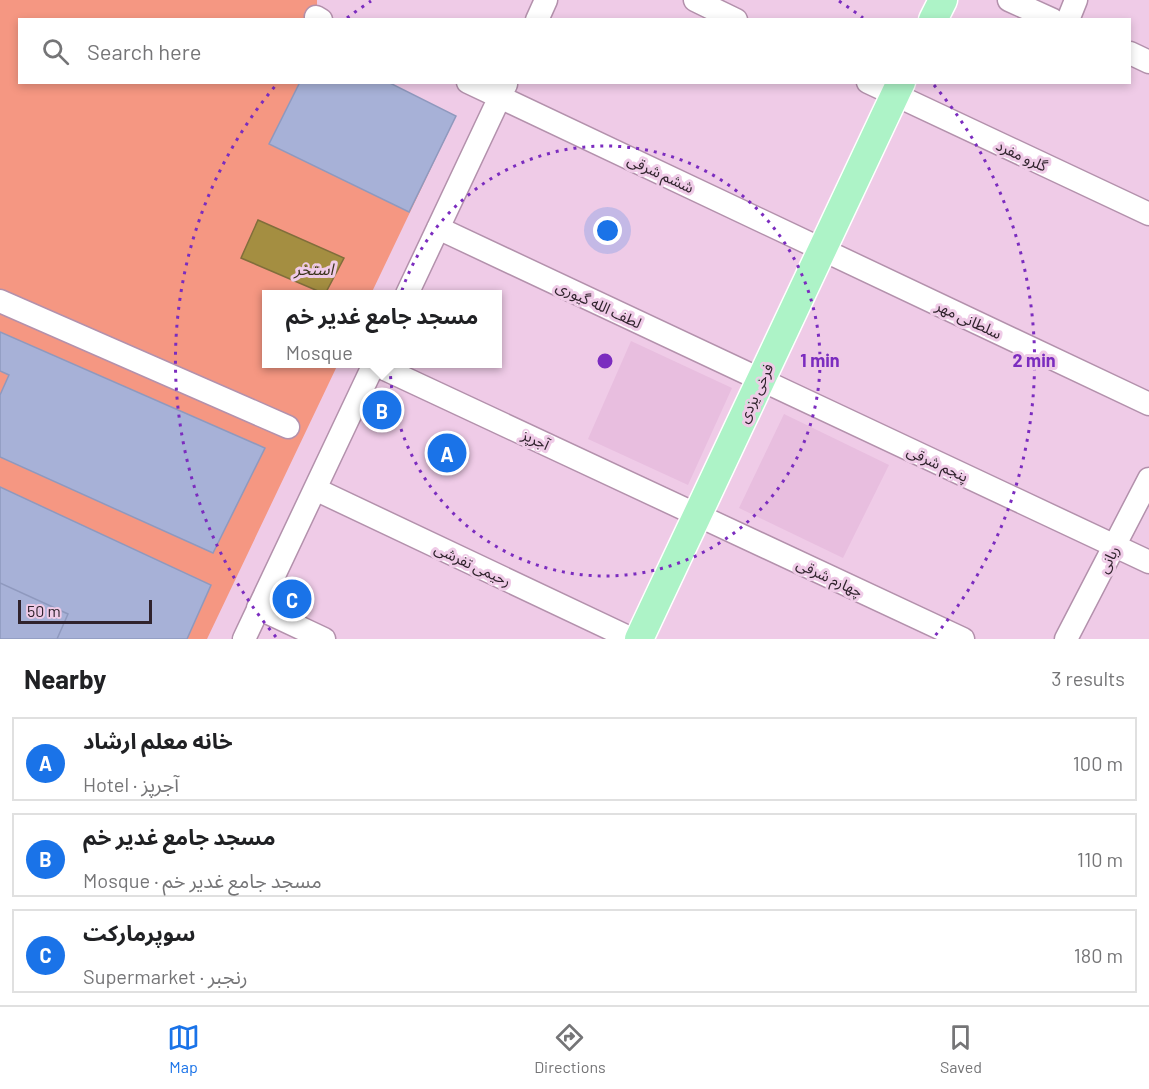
<!DOCTYPE html>
<html lang="en">
<head>
<meta charset="utf-8">
<style>
	body { margin:0; font-family:Barlow,"Noto Sans Arabic",sans-serif; background:#f2f2f2; color:#202124 }
	.scale { position:absolute; left:18px; bottom:15px; width:134px; box-sizing:border-box; padding-left:6px; border:3px solid #30232d; border-top:0; font-size:16px; line-height:21px; white-space:nowrap; color:#30232d; -webkit-text-stroke:4px #efcbe7; paint-order:stroke }
	.you { position:absolute; left:608px; top:231px; width:21px; height:21px; margin:-15px; border:4px solid #fff; border-radius:50%; background:#1a73e8; box-shadow:0 0 0 9px #1a73e833 }
	.badge { display:grid; place-items:center; width:39px; height:39px; border-radius:50%; background:#1a73e8; color:#fff; font-size:20px; font-weight:700 }
	.pin { position:absolute; translate:-50% -50%; border:3px solid #fff; box-shadow:0 2px 6px #0006 }
	.popup { position:absolute; left:262px; top:290px; width:240px; height:78px; box-sizing:border-box; display:grid; place-content:center; border-radius:0px; background:#fff; filter:drop-shadow(0 2px 4px #0005); font-size:20px; white-space:nowrap; color:#757577 }
	.popup b { font-size:22px; color:#202124 }
	.popup::after { content:''; position:absolute; left:50%; top:100%; margin-left:-12px; border:12px solid transparent; border-top-color:#fff }
	.list { margin:0; padding:0; list-style:none }
	h2 { display:flex; justify-content:space-between; align-items:center; height:78px; margin:0; padding:0 24px; font-size:26px }
	h2 small { font-size:20px; font-weight:400; color:#757577 }
	.list li { display:grid; grid-template-columns:39px 1fr auto; gap:18px; align-items:center; box-sizing:border-box; height:84px; margin:0 12px 12px; padding:0 12px; border:2px solid #e0e0e0; border-radius:0px }
	.list b { display:block; font-size:22px; white-space:nowrap }
	.list p { margin:0; font-size:20px; white-space:nowrap; color:#757577 }
	.list em { font-size:20px; font-style:normal; color:#757577 }
	.icon { flex:none; width:33px; height:33px; fill:none; stroke:currentColor; stroke-width:2; stroke-linecap:round; stroke-linejoin:round }
	.map { position:relative; flex:none; width:1149px; height:639px; overflow:hidden }
	.search { position:absolute; background:#fff; box-shadow:0 3px 9px #0003; left:18px; right:18px; top:18px; height:66px; display:flex; align-items:center; gap:15px; box-sizing:border-box; padding:0 21px; border-radius:0px; color:#757577; font-size:22px }
	.sheet { height:366px; background:#fff }
	nav { display:flex; justify-content:space-around; align-items:center; box-sizing:border-box; height:84px; border-top:2px solid #e0e0e0; background:#fff; font-size:16px; color:#757577 }
	nav a { display:grid; justify-items:center; gap:3px }
	nav .on { color:#1a73e8 }
	.map>svg:first-child { display:block }
	.built { fill:#e8bedf }
	.green { fill:#f59782 }
	.water { fill:#a48e41; stroke:#816e3b; stroke-width:1.5 }
	.building { fill:#a7b1d7; stroke:#8f99be; stroke-width:1.5 }
	.lines { fill:none; stroke-linecap:round; stroke-linejoin:round }
	.minor-casing { stroke:#b391ac; stroke-width:25 }
	.major-casing { stroke:#fff; stroke-width:31 }
	.minor { stroke:#fff; stroke-width:22 }
	.major { stroke:#adf3c7; stroke-width:28 }
	.ring { fill:none; stroke:#7b2cbf; stroke-width:3; stroke-dasharray:3 6 }
	.labels { text-anchor:middle; dominant-baseline:central; stroke-width:6; stroke-linejoin:round; paint-order:stroke }
	.street-label { font-size:15px; fill:#30232d; stroke:#efcbe7 }
	.water-label { font-size:16px; font-style:italic; fill:#39321a; stroke:#efcbe7 }
	.centre { fill:#7b2cbf; stroke:#efcbe7; stroke-width:3 }
	.ring-label { font-size:18px; text-anchor:middle; font-weight:bold; fill:#7b2cbf; stroke:#efcbe7; stroke-width:6; stroke-linejoin:round; paint-order:stroke }
</style>
</head>
<body>
<div class="map">
<svg width="1149" height="639" viewBox="0 0 1149 639">
	<rect width="100%" height="100%" fill="#efcbe7"/>
	<path class="built" d="M631,341l101,47 -44,97 -100,-46z
		M784,414l105,51 -46,93 -104,-50z"/>
	<path class="green" d="M0,0h317v19l-297,1v62l368,1 68,33 -85,178h-105v70h72l-131,275h-207z"/>
	<path class="water" d="M258,220l86,38 -19,36 -84,-36z"/>
	<path class="building" d="M300,82h88l68,34 -47,96 -140,-68z
		M0,332l265,116 -52,105 -213,-96v-62l9,-20 -9,-4z
		M0,487l211,98 -24,54h-187z
		M0,583l68,31 -11,25h-57z"/>
	<g class="lines">
		<defs>
			<path id="minor" d="M695,0l41,20
				M1009,0l44,20
				M316,17l5,3
				M537,20l9,-20
				M1068,20l8,-20
				M1130,53l19,9
				M468,82l681,322
				M868,82l281,132
				M438,228l711,334
				M407,294l99,-210
				M0,301l288,126
				M374,364l589,275
				M315,489l317,150
				M258,608l66,31
				M244,639l130,-275
				M1066,639l83,-160"/>
			<path id="major" d="M933,20l10,-20
				M639,639l262,-557"/>
		</defs>
		<use href="#minor" class="minor-casing"/>
		<use href="#major" class="major-casing"/>
		<use href="#minor" class="minor"/>
		<use href="#major" class="major"/>
	</g>
	<g class="ring">
		<circle cx="605" cy="361" r="215"/>
		<path d="M276 637A429 429 0 0 1 276 85M347 18A429 429 0 0 1 371 1M839 1A429 429 0 0 1 863 18M934 85A429 429 0 0 1 934 637"/>
	</g>
	<g class="labels">
		<g class="street-label">
			<text transform="translate(1022 155) rotate(25)">گلرو مفرد</text>
			<text transform="translate(661 173) rotate(25)">ششم شرقی</text>
			<text transform="translate(599 304) rotate(25)">لطف الله گیوری</text>
			<text transform="translate(969 319) rotate(25)">سلطانی مهر</text>
			<text transform="translate(755 393) rotate(-65)">فرخی یزدی</text>
			<text transform="translate(536 439) rotate(25)">آجرپز</text>
			<text transform="translate(938 463) rotate(25)">پنجم شرقی</text>
			<text transform="translate(1108 559) rotate(-63)">ربانی</text>
			<text transform="translate(473 564) rotate(25)">رحیمی تفرشی</text>
			<text transform="translate(830 577) rotate(25)">چهارم شرقی</text>
		</g>
		<g class="water-label">
			<text x="314" y="268">استخر</text>
		</g>
	</g>
	<circle cx="605" cy="361" r="9" class="centre"/>
	<g class="ring-label">
		<text x="820" y="367">1 min</text>
		<text x="1034" y="367">2 min</text>
	</g>
</svg>
<div class="scale">50 m</div>
<div class="you"></div>
<div class="pin badge" style="left:447px;top:453px">A</div>
<div class="pin badge" style="left:382px;top:410px">B</div>
<div class="popup"><b>مسجد جامع غدیر خم</b>Mosque</div>
<div class="pin badge" style="left:292px;top:599px">C</div>
<div class="search"><svg class="icon" aria-label="search" viewBox="0 0 24 24"><circle cx="10" cy="10" r="6"/><path d="M15 15l6 6"/></svg>Search here</div>
</div>
<section class="sheet">
<h2>Nearby<small>3 results</small></h2>
<ul class="list">
<li><span class="badge">A</span><div><b>خانه معلم ارشاد</b><p>Hotel · آجرپز</p></div><em>100 m</em></li>
<li><span class="badge">B</span><div><b>مسجد جامع غدیر خم</b><p>Mosque · مسجد جامع غدیر خم</p></div><em>110 m</em></li>
<li><span class="badge">C</span><div><b>سوپرمارکت</b><p>Supermarket · رنجبر</p></div><em>180 m</em></li>
</ul>
</section>
<nav>
<a class="on"><svg class="icon" aria-label="map" viewBox="0 0 24 24"><path d="M3 6l6-2 6 2 6-2v14l-6 2-6-2-6 2zM9 4v14M15 6v14"/></svg>Map</a>
<a><svg class="icon" aria-label="directions" viewBox="0 0 24 24"><path d="M12 3l9 9-9 9-9-9zM9 14v-3h6M13 9l2 2-2 2"/></svg>Directions</a>
<a><svg class="icon" aria-label="saved" viewBox="0 0 24 24"><path d="M7 4h10v16l-5-4-5 4z"/></svg>Saved</a>
</nav>
</body>
</html>
